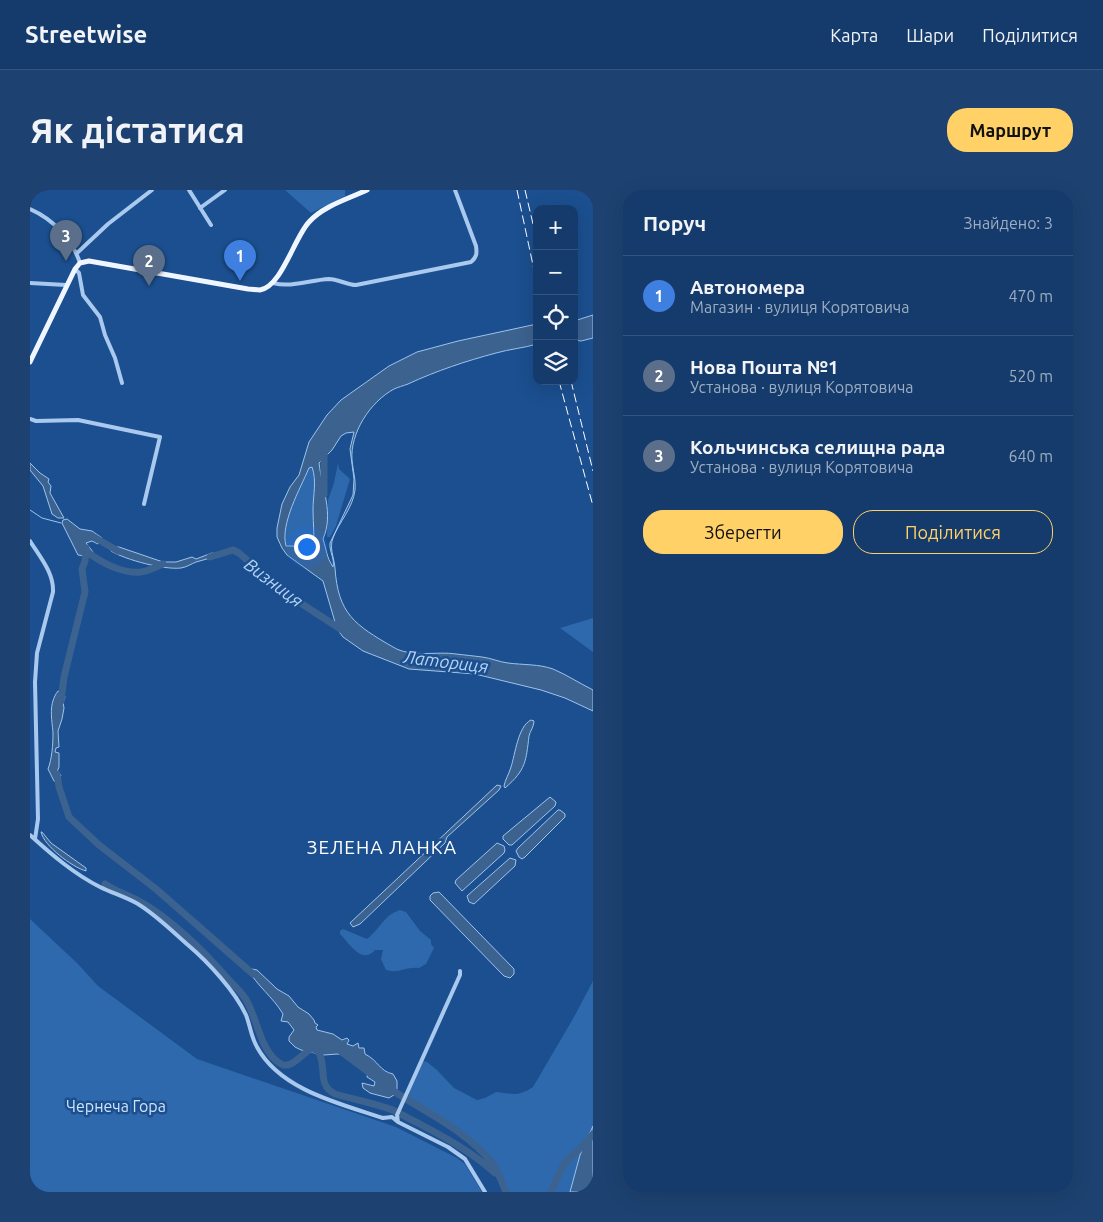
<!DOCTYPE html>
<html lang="uk">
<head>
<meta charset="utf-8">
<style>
	body { margin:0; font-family:Ubuntu,sans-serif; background:#1d4271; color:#f1f3f6 }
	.controls { position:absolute; right:15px; top:15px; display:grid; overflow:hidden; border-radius:10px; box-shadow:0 5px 20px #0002 }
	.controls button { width:45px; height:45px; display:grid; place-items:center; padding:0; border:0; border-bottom:1px solid #33557e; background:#143b6b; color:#f1f3f6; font:25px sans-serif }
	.you { position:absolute; left:276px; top:356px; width:18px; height:18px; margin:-12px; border:4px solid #fff; border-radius:50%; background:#1a73e8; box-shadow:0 0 0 8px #1a73e833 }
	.badge { display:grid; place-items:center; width:32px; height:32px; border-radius:50%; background:#ffd166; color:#fff; font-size:16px; font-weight:700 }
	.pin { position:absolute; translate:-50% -41px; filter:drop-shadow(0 1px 2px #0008) }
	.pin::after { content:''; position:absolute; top:26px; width:18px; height:15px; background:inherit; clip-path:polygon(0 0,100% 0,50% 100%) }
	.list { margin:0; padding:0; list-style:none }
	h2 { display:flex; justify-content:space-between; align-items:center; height:65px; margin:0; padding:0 20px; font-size:21px }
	h2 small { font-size:16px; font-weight:400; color:#9dadc1 }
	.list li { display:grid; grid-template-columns:32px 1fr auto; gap:15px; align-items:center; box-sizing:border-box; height:80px; padding:0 20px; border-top:1px solid #33557e }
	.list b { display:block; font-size:19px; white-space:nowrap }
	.list p { margin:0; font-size:16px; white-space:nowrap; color:#9dadc1 }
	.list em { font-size:16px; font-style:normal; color:#9dadc1 }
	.actions { display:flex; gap:10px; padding:15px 20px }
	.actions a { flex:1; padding:11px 0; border:1px solid #ffd166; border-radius:20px; text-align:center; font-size:18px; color:#ffd166 }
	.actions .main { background:#ffd166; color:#111 }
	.icon { flex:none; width:28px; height:28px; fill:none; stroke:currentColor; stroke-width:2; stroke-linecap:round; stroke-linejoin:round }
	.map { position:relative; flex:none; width:563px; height:1002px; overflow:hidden; border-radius:20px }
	header { display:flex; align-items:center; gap:30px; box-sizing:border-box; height:70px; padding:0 25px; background:#143b6b; border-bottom:1px solid #33557e }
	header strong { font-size:24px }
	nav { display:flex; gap:28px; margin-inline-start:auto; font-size:18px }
	.intro { display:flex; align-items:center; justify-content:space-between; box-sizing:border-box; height:120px; padding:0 30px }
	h1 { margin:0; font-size:35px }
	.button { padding:12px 22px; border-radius:20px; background:#ffd166; color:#111; font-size:18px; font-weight:700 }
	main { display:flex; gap:30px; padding:0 30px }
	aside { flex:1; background:#143b6b; border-radius:20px; box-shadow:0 5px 20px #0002 }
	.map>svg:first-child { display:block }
	.green { fill:#2e69ad }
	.water { fill:#3c6290; stroke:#9cc4f0; fill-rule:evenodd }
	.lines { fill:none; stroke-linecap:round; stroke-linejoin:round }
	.stream { stroke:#9cc4f0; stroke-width:1 }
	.river { stroke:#3c6290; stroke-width:7 }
	.minor { stroke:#a9c9ee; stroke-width:4 }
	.major { stroke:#f0f6ff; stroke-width:5 }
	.rail { stroke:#fff; stroke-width:1; stroke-dasharray:9 4; stroke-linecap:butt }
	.labels { text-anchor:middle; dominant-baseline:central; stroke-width:5; stroke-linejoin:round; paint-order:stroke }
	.park-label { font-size:16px; fill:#cfe3fa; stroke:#1b4f8f }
	.water-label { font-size:18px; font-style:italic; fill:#b5d3f5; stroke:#1b4f8f }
	.quarter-label { font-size:19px; letter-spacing:1px; fill:#fff; stroke:#1b4f8f }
</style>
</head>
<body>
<header>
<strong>Streetwise</strong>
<nav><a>Карта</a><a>Шари</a><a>Поділитися</a></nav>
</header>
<div class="intro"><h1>Як дістатися</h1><a class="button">Маршрут</a></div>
<main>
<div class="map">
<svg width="563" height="1002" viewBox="0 0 563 1002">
	<rect width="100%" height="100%" fill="#1b4f8f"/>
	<path class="green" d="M255,0h60v6l-34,17z
		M308,273l1,6 11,10 -14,47 -6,11h-3l1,-37 6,-17z
		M282,277c5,14 1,28 1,43 0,14 2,28 0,43l-5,1 -15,-8h-7c-6,-23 14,-56 23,-78z
		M563,428v34l-33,-24z
		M370,720l6,2 14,19 11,9v4l3,4 -8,16 -7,4c-12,-2 -21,6 -33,2l-5,-11 2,-9h-8c-13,15 -25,-6 -35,-16v-3l3,-2 24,10c14,-11 17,-24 33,-29z
		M0,729l48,45 20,22 99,73 199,68 61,31 8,6 17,28h-452z
		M563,791v145l-13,29 -10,37h-64l-13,-27 -28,-29 -58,-37 5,-14 11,-24 4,1 10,8 17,18 23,12 8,-2 11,-6c17,2 22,5 37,-5l41,-70z"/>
	<path class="water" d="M563,125v23l-12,3 -7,-1v-19z
		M507,134v20c-13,4 -27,5 -41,9 -30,8 -60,18 -88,31 -5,2 -10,3 -14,5 -24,13 -44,44 -42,71 1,11 4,20 3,30 -2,18 -16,32 -22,48 -4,10 1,19 2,30 3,46 20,57 58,79 18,11 43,4 63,7 9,1 18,2 26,3 9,1 17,5 26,6 15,2 31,1 45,6 14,6 26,14 40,21v21l-28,-13 -24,-8 -66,-16 -66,-5 -46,-18 -20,-14 -6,-8 -14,-48 -36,-26 -5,-7 -5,-11v-9l5,-24 8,-17 9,-12 10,-33 18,-27 14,-15 48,-34 28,-14 41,-11zM324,242l-4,17 4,30 -1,16 -23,48c-1,8 5,16 3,24 -7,-11 -6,-16 -10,-28 11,-25 -1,-51 -4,-76l13,-13 9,-14 5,-3zM282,277c5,14 1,28 1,43 0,14 2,28 0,43l-5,1 -15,-8h-7c-6,-22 14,-57 23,-78z
		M0,273l10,10 9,6 -1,3 3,4 -1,7 14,25h-6l-6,-4 -9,-28 -13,-16z
		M37,329l13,10 12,2 10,7 -4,6 -6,-3 -6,2 7,9 -2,5 -13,-2 -16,-32 1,-3z
		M80,357h9l44,15h13l16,-5 4,2 16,-6 9,2c-8,2 -17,5 -25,7 -5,2 -9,5 -15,6 -17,2 -55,-8 -70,-17z
		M28,501l4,1 3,5 -2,5 1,6 -2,11 -4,12 1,16 -3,1 -1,4 4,1v14l-2,5 4,3 -3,8 -4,-2 -6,-12c4,-10 5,-25 5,-36 -1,-14 -5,-29 5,-42z
		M501,530l3,1c0,6 -4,10 -5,15 -3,25 -3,34 -24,52l-1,-2c1,-6 5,-12 7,-19 4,-12 7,-41 20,-47z
		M467,595l4,1 -2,4 -52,47 -2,6 -85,81 -7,3 -3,-4z
		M520,607l6,5 -1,4 -43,39h-3l-6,-6v-3z
		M528,620h2l5,4v3l-40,40 -3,2 -3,-2 -3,-6 2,-3z
		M11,642h1l9,11 35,25v3c-14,-4 -42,-25 -45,-39z
		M467,653l7,3 1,4 -1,3 -42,38 -7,-8 1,-3z
		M480,668l6,2 -1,6 -41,38 -5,-2 -2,-6z
		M409,702l75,77v5l-4,4 -6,-2 -74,-76v-4l3,-3z
		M217,778l10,2 20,19 12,7 9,11 11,7 5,6 1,3 3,2 -2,2 1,3 16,4 9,6 5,-2 2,2 -2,4 6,2 5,-3 1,5h5l1,6c14,7 14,17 28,20l4,7v12l-8,5 -19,-5 -7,-5 -1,-5 12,3 1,-4 -8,-5 1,-6 -22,-16 -9,-1 -13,1 -23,-5 -6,-3 -6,-6v-4l5,-7 -6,-8 -7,-1 2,-7c-10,-17 -26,-28 -36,-46z
		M563,936v66h-23l10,-37z"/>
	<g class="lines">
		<path class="stream" d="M0,320l12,8 19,5"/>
		<path class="river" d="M294,304v-39l2,-7
			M62,346l26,15
			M56,361c14,11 36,23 55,21 8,-1 15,-5 22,-8
			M180,367l23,-7 6,3 43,38 60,39
			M31,511l3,-24 21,-85 -3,-23 3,-8 1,-13
			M27,584l2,13 10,30 30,28 57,44 97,85
			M75,694c10,7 23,11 34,17 30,16 66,51 88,77 6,6 13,13 18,20 13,20 14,53 36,66 11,6 23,-13 32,-16
			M283,859l5,2c10,17 -2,33 17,43 18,5 38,9 55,15 10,4 19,10 28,14 28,15 54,29 77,50
			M309,860l36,27
			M359,898c35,24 76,41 104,76 5,7 9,19 13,28
			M521,1002c4,-8 7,-18 12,-26 9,-12 22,-20 30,-32"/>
		<path class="minor" d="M159,0l22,35
			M170,18l25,-18
			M0,19c23,10 42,30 50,54
			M47,63l31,-29 44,-34
			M45,79l4,4 4,22 17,22 5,18 10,23 7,25
			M0,93l36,2
			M243,93c18,5 37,-3 56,-4 9,0 18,6 27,6l115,-23c6,-5 6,-9 5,-16l-21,-56
			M0,229l6,2 42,-1 82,17 -16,67
			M0,351c10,16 24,32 23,51l-16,61 -2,29 3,137 -3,20
			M0,645c21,19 44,39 70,52 12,6 26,10 38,17 18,11 34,27 50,41 20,17 47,46 58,70 4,10 5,22 11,32 23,43 84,57 126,71l9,-1 6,5
			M430,781v4l-63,140 1,7 50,25 17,12 20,33"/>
		<path class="major" d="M0,172l45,-93 5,-6 9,-2 159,28c4,0 8,1 12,1 22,-4 34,-52 49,-68 14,-16 39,-23 58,-32"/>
		<path class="rail" d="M487,0l20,94
			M495,0l12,51
			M529,191l34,125
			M541,191l22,90"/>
	</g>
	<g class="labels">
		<g class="park-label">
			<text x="86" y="916">Чернеча Гора</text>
		</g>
		<g class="water-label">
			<text transform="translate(244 392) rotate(37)">Визниця</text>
			<text transform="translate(416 471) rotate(7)">Латориця</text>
		</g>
		<g class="quarter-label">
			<text x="352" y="657">ЗЕЛЕНА ЛАНКА</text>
		</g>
	</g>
</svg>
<div class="controls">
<button>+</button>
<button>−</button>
<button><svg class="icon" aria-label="locate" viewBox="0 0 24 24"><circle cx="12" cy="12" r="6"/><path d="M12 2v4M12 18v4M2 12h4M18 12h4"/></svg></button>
<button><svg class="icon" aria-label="layers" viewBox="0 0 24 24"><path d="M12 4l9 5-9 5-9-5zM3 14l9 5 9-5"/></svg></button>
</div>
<div class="you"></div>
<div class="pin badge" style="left:210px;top:91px;background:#3f7fe0">1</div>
<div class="pin badge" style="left:119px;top:96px;background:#5c6f8a">2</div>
<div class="pin badge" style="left:36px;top:71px;background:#5c6f8a">3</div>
</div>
<aside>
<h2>Поруч<small>Знайдено: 3</small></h2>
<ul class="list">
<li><span class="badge" style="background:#3f7fe0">1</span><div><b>Автономера</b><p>Магазин · вулиця Корятовича</p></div><em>470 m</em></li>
<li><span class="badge" style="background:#5c6f8a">2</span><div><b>Нова Пошта №1</b><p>Установа · вулиця Корятовича</p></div><em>520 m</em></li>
<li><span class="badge" style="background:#5c6f8a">3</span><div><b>Кольчинська селищна рада</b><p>Установа · вулиця Корятовича</p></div><em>640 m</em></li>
</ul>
<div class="actions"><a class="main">Зберегти</a><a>Поділитися</a></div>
</aside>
</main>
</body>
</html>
